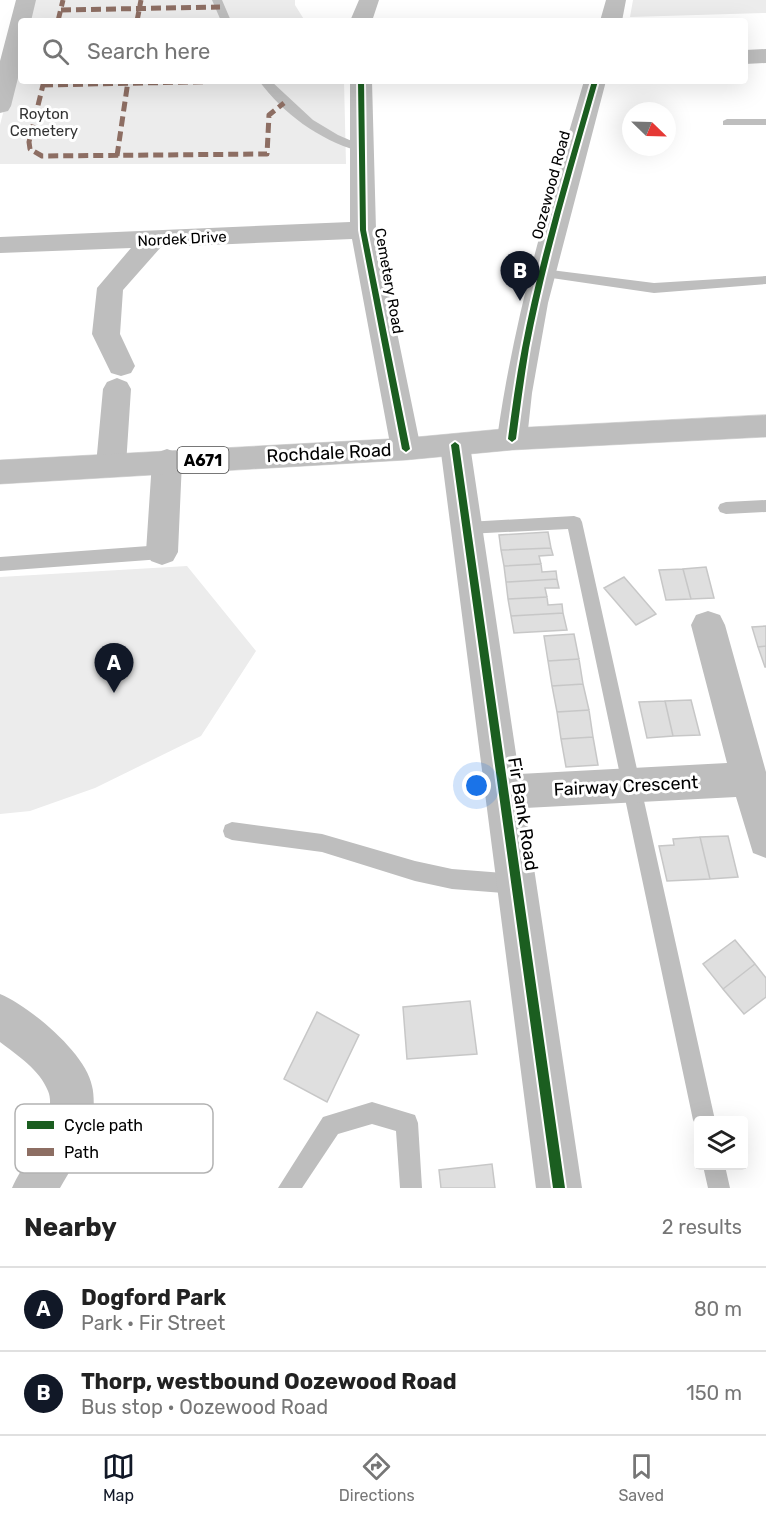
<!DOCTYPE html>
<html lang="en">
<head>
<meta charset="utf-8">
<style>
	body { margin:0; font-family:Rubik,sans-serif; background:#f6f6f6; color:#222 }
	.controls { position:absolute; right:18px; bottom:18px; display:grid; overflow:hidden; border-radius:6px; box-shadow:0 6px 24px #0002 }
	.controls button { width:54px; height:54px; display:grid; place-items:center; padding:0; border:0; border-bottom:2px solid #e0e0e0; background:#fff; color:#222; font:30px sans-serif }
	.compass { position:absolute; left:622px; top:102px; width:54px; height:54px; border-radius:50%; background:#fff; box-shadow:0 6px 24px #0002; rotate:113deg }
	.you { position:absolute; left:477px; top:786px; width:21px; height:21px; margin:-15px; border:4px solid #fff; border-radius:50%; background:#1a73e8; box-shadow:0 0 0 9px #1a73e833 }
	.badge { display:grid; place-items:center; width:39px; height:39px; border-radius:50%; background:#111827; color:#fff; font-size:20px; font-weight:700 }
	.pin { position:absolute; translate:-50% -50px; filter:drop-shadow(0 2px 3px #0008) }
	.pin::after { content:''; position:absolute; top:32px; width:21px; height:18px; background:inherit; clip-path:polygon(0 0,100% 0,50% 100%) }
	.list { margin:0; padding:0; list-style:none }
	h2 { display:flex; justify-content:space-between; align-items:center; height:78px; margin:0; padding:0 24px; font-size:26px }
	h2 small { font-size:20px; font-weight:400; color:#767676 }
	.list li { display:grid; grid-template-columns:39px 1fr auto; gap:18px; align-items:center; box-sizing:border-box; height:84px; padding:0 24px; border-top:2px solid #e0e0e0 }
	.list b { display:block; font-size:22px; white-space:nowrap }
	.list p { margin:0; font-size:20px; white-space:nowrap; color:#767676 }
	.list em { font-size:20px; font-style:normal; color:#767676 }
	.icon { flex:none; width:33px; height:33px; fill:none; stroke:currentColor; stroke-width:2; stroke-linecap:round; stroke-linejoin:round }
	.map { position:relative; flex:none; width:766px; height:1188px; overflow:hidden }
	.search { position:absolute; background:#fff; box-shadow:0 6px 24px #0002; left:18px; right:18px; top:18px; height:66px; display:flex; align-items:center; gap:15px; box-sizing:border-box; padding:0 21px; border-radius:6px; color:#767676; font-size:22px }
	.sheet { height:246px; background:#fff }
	nav { display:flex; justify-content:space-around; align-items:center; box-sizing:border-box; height:84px; border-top:2px solid #e0e0e0; background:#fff; font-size:16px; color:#767676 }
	nav a { display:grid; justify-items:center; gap:3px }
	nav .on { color:#111827 }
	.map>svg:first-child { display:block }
	.green { fill:#ececec }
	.building { fill:#dfdfdf; stroke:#c7c7c7; stroke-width:1.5 }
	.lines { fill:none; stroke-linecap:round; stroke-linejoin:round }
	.primary-casing { stroke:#dbdbdb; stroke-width:1 }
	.service { fill:#bebebe; fill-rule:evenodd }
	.minor { fill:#bebebe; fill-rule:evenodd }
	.primary { fill:#bebebe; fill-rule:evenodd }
	.quiet { stroke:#8d6e63; stroke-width:5; stroke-dasharray:10 5; stroke-linecap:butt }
	.cycleway-casing { stroke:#fff; stroke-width:4 }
	.cycleway { fill:#1b5e20; fill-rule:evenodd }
	.labels { text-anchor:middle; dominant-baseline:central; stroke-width:6; stroke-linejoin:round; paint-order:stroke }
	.far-park-label { font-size:15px; fill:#333; stroke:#fff }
	.far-street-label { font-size:15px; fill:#000; stroke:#fff }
	.shield { fill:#fff; stroke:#4c4c4c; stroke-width:1.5 }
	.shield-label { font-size:16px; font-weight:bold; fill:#000 }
	.street-label { font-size:18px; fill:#000; stroke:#fff }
	.key { fill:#fff; stroke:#b2b2b2; stroke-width:1.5 }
	.key-label { font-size:16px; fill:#000 }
</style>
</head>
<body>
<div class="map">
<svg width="766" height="1188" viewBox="0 0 766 1188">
	<rect width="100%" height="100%" fill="#fff"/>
	<path class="green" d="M31,0h264v5l10,16h-279z
		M633,0h133v13l-136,4z
		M21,42v39h323l2,83h-346v-39z
		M187,566l69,85 -55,85 -106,52 -65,23 -30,3v-237z"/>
	<path class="building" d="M548,532l3,16 -50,2 -2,-15z
		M551,548l2,7 -14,1 2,8 -37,2 -3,-16z
		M541,564l1,8 14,-1 1,8 -51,3 -2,-16z
		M706,567l8,31 -23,1 -8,-30z
		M683,569l8,30 -25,1 -7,-30z
		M624,577l32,37 -20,11 -32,-37z
		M557,579l2,9h-14l2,9 -39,2 -2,-17z
		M547,597l1,8 14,-1 1,9 -52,3 -3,-17z
		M563,613l4,17 -53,3 -3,-17z
		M766,626v20l-8,1 -6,-20z
		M574,634l5,25 -31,2 -4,-25z
		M766,646v21h-1l-7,-20z
		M579,659l4,25 -31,2 -4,-25z
		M583,684l6,26 -32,2 -5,-26z
		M691,700l9,35 -27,1 -8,-35z
		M665,701l8,35 -26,2 -8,-36z
		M589,710l4,27 -32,2 -4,-27z
		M593,737l5,28 -32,2 -5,-28z
		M728,836l10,41 -28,2 -10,-42z
		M700,837l10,42 -43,2 -8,-35 15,-1 -1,-6z
		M735,940l20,24 -32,25 -20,-25z
		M755,964l11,14v19l-22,17 -21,-25z
		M470,1001l7,53 -70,5 -4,-52z
		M317,1012l42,23 -32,67 -43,-23z
		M492,1164l3,24h-54l-2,-18z"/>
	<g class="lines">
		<defs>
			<path id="primary" d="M766,415v22l-254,13 -106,10 -406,24v-24l406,-22 106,-10z"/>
		</defs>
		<use href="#primary" class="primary-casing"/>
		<path class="service" d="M212,0h10l9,21h-10z
			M259,81h12l42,39 25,15 30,13 -6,4 -4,-1c-40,-12 -74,-37 -99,-70z
			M727,119h39v6h-43v-4z
			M543,269l111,14 112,-7v8l-112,9 -116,-17 -2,-3z
			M766,500v12l-40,2 -6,-2 -2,-4 2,-4 6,-2z
			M574,516l6,2 2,4 133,598h-17v9l-5,-9 -125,-591 -101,5 -6,-2 -2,-4 2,-4 6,-2z
			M162,545l6,2 2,5 -2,5 -6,2 -162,12v-14z
			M232,822l90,12 93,27 37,8 65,5 7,3 3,7 -3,7 -7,3 -65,-5 -37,-8 -93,-29 -90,-12 -7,-3 -2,-6 2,-6z
			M372,1102l43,13 3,8 4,65h-22l-4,-57 -24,-7 -34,10 -36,54h-24l45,-71z
			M703,1166h22l5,22h-22z"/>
		<path class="minor" d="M16,0h20l-5,21h-10v45l-10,40 -3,5 -8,2v-52z
			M359,0h20l-7,21h-22z
			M606,0h20l-4,21h-22z
			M766,49v14l-21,1v-14z
			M350,81h22l4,149 45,219 -4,8 -11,3 -11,-3 -4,-8 -39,-210 -191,8 -38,43 -3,44 15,32 -4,7 -10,3 -10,-3 -19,-39 5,-46 34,-40 -131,5v-16l350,-15z
			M584,81h22l-58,222 -16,90 -5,46 -4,8 -11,3 -11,-3 -4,-8c17,-123 52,-240 87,-358z
			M117,378l10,4 4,7 -5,76 -4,8 -11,4 -11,-4 -4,-8 7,-76 4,-7z
			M455,434l11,3 4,8 49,329 208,-11 -36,-138 5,-10 12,-4 12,4 5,10 41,147v86l-13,-5 -17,-56 -211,11 57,380h-46l-96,-743 4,-8z
			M167,449l11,4 4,8 -4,91 -5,9 -11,4 -11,-4 -5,-9 6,-91 4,-8z
			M0,994c29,12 86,59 92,92 3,11 2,34 -2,45 -6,20 -20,39 -30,57h-48c11,-25 47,-71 36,-97 -8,-21 -31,-36 -48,-49z"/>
		<use href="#primary" class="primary"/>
		<path class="quiet" d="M61,10l159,-3
			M58,21l5,-21
			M137,21l4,-21
			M44,81l-15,61 1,7 12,7 225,-2 2,-39 15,-12
			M43,85l195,-4
			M117,156l11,-75"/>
		<defs>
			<path id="cycleway" d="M358,81h6l2,149 44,219 -4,3 -4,-3 -42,-219z
				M592,81h6c-25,88 -52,177 -69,267 -5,30 -9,61 -13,91l-4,3 -4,-3c4,-30 8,-61 14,-91 17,-90 45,-179 70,-267z
				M455,442l4,3 106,743h-12l-102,-743z"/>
		</defs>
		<use href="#cycleway" class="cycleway-casing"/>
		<use href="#cycleway" class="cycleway"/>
	</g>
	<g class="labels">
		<g class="far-park-label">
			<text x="44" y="114">Royton<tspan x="44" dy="17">Cemetery</tspan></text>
		</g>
		<g class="far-street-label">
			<text transform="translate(551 185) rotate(-75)">Oozewood Road</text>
			<text transform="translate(182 239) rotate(-3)">Nordek Drive</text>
			<text transform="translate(389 281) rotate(80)">Cemetery Road</text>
		</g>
		<rect class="shield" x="177.5" y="447" width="51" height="26" rx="4.5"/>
		<g class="shield-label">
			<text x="203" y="460">A671</text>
		</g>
		<g class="street-label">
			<text transform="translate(329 453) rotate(-3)">Rochdale Road</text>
			<text transform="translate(626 786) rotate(-3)">Fairway Crescent</text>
			<text transform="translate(523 814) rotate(81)">Fir Bank Road</text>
		</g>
	</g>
	<rect x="15" y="1104" width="198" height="69" rx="9" class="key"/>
	<rect x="27" y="1121" width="27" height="8" fill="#1b5e20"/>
	<rect x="27" y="1148" width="27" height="8" fill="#8d6e63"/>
	<g class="key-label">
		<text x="64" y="1131">Cycle path</text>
		<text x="64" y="1158">Path</text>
	</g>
</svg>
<div class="controls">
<button><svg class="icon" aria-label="layers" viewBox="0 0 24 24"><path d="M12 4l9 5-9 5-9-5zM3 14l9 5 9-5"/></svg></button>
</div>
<svg class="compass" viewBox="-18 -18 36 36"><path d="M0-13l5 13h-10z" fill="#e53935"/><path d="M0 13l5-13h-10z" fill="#767676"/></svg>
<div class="you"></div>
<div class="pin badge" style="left:114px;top:693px">A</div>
<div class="pin badge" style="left:520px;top:301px">B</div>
<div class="search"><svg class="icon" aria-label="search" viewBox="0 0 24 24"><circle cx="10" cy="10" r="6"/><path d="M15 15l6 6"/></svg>Search here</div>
</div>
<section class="sheet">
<h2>Nearby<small>2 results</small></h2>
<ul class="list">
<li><span class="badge">A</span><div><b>Dogford Park</b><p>Park · Fir Street</p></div><em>80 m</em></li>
<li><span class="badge">B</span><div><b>Thorp, westbound Oozewood Road</b><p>Bus stop · Oozewood Road</p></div><em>150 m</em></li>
</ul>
</section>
<nav>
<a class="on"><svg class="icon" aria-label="map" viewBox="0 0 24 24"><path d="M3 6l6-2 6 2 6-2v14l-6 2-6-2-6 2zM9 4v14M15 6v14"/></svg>Map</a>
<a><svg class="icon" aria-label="directions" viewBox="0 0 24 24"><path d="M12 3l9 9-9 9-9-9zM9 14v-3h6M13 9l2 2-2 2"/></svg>Directions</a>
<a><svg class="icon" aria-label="saved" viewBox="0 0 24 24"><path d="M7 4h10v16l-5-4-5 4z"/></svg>Saved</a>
</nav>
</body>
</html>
